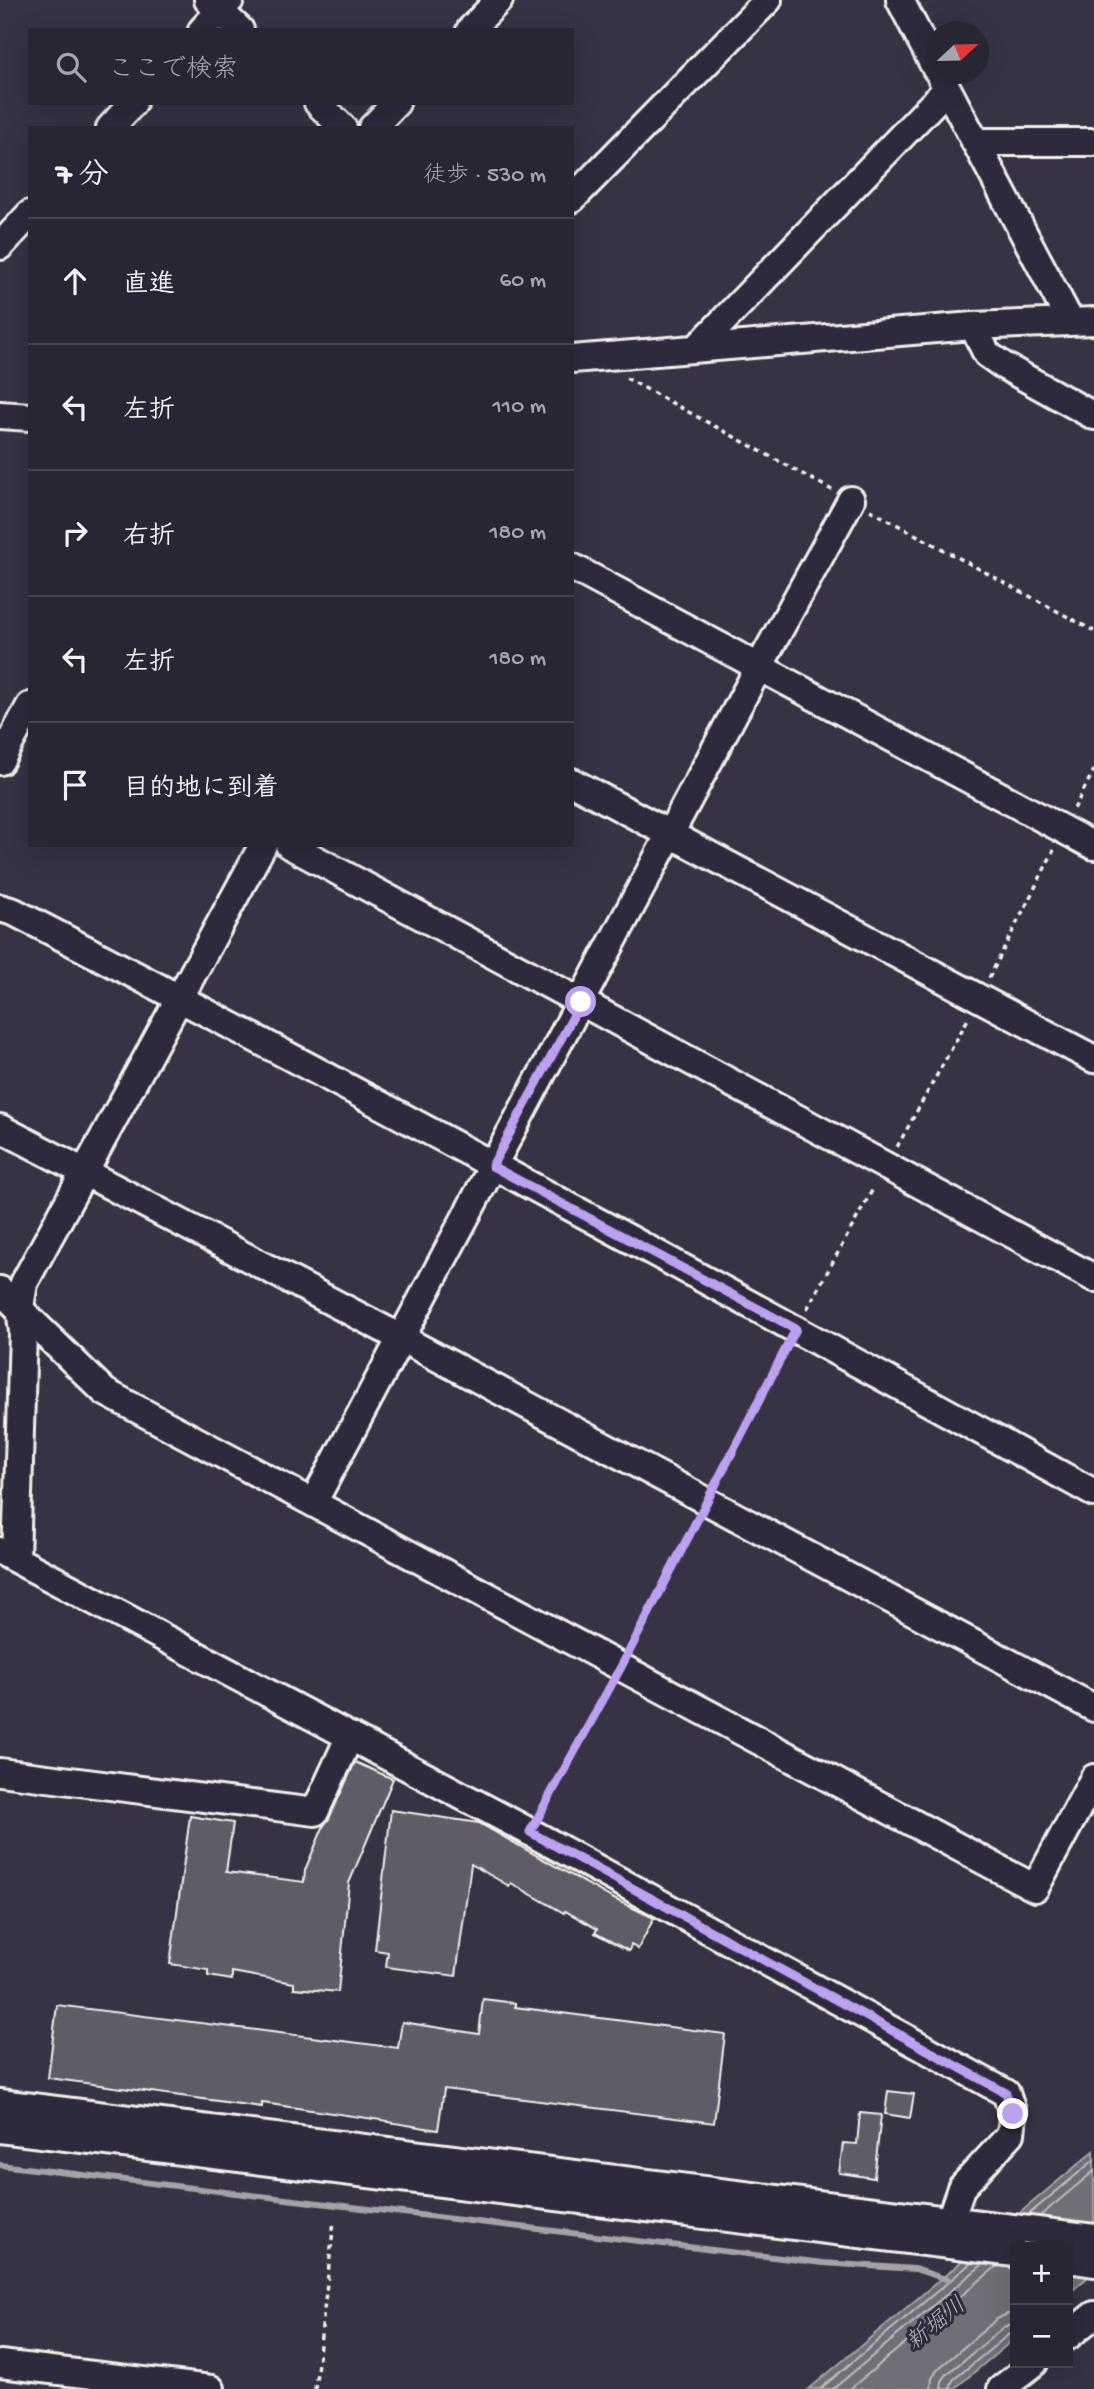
<!DOCTYPE html>
<html lang="ja">
<head>
<meta charset="utf-8">
<style>
	body { margin:0; font-family:"Gochi Hand","Klee One",sans-serif; background:#35323f; color:#f1f3f6 }
	.controls { position:absolute; right:21px; bottom:21px; display:grid; overflow:hidden; border-radius:0px; box-shadow:0 7px 28px #0002 }
	.controls button { width:63px; height:63px; display:grid; place-items:center; padding:0; border:0; border-bottom:2px solid #45434e; background:#292633; color:#f1f3f6; font:35px sans-serif }
	.compass { position:absolute; left:926px; top:21px; width:63px; height:63px; border-radius:50%; background:#292633; box-shadow:0 7px 28px #0002; rotate:68deg }
	.stop { position:absolute; width:21px; height:21px; margin:-16px; border:5px solid #bca0f2; border-radius:50%; background:#fff }
	.stop.end { background:#bca0f2; border-color:#fff; box-shadow:0 2px 7px #0008 }
	.list { margin:0; padding:0; list-style:none }
	h2 { display:flex; justify-content:space-between; align-items:center; height:91px; margin:0; padding:0 28px; font-size:30px }
	h2 small { font-size:23px; font-weight:400; color:#a5a5ac }
	.list li { display:grid; grid-template-columns:46px 1fr auto; gap:21px; align-items:center; box-sizing:border-box; height:126px; padding:0 28px; border-top:2px solid #45434e }
	.list b { display:block; font-size:26px; white-space:nowrap }
	.list em { font-size:23px; font-style:normal; color:#a5a5ac }
	.icon { flex:none; width:38px; height:38px; fill:none; stroke:currentColor; stroke-width:2; stroke-linecap:round; stroke-linejoin:round }
	.map { position:relative; flex:none; width:1094px; height:2389px; overflow:hidden }
	.search { position:absolute; background:#292633; box-shadow:0 7px 28px #0002; left:28px; top:28px; width:546px; height:77px; display:flex; align-items:center; gap:18px; box-sizing:border-box; padding:0 24px; border-radius:0px; color:#a5a5ac; font-size:26px }
	.panel { position:absolute; background:#292633; box-shadow:0 7px 28px #0002; left:28px; top:126px; width:546px; height:721px; border-radius:0px }
	.map>svg:first-child { display:block }
	.water { fill:#726e77; stroke:#a6a2a4; stroke-width:2 }
	.lines { fill:none; stroke-linecap:round; stroke-linejoin:round }
	.shore { stroke:#c0bdbb; stroke-width:2 }
	.stream { stroke:#a6a2a4; stroke-width:6 }
	.building { fill:#5f5c67; stroke:#f4f1e8; stroke-width:2 }
	.minor-casing { stroke:#f4f1e8; stroke-width:32 }
	.path { stroke:#f4f1e8; stroke-width:3.5; stroke-dasharray:5 5; stroke-linecap:butt }
	.minor { stroke:#2f2a3d; stroke-width:26 }
	.route { stroke:#bca0f2; stroke-width:9 }
	.labels { text-anchor:middle; dominant-baseline:central; stroke-width:6; stroke-linejoin:round; paint-order:stroke }
	.water-label { font-size:23px; font-style:italic; fill:#bab6b5; stroke:#2f2a3d }
</style>
</head>
<body>
<div class="map">
<svg width="1094" height="2389" viewBox="0 0 1094 2389">
	<rect width="100%" height="100%" fill="#373244"/>
	<filter id="ink" filterUnits="userSpaceOnUse"><feTurbulence type="fractalNoise" baseFrequency=".0143" numOctaves="2"/><feDisplacementMap in="SourceGraphic" scale="14" xChannelSelector="R" yChannelSelector="G"/><feConvolveMatrix kernelMatrix="1 2 1 2 8 2 1 2 1" color-interpolation-filters="sRGB"/></filter>
	<g filter="url(#ink)">
		<path class="water" d="M1094,2151v121l-26,22v-47h-53v91l-61,51h-145z"/>
		<g class="lines">
			<path class="shore" d="M1028,2215l66,-55
				M1040,2216l54,-45
				M820,2389l151,-126
				M833,2389l150,-125
				M850,2389l147,-123
				M931,2389l1,-11 6,-9 59,-50 10,-5h8
				M941,2389l1,-8 5,-7 56,-46 12,-4
				M950,2389l3,-9 55,-45 7,-2"/>
			<path class="stream" d="M0,2165l823,98 92,6 34,11"/>
		</g>
		<path class="building" d="M355,1762l38,17 -44,104 -11,109 -44,-4v-5l-62,-11v8l-24,-4v-6l-38,-6 20,-148 43,7 -7,49 78,10 1,-12 19,-45 5,-6z
			M391,1810l88,13 133,75 42,20 -16,31 -7,-4 -2,6 -34,-18 2,-4 -32,-18 -1,2 -53,-30 -2,3 -38,-22 -15,112 -70,-9 2,-15 -13,-2z
			M483,1999l32,4v4l210,27 -11,89 -270,-34 -6,41 -50,-8v-1l-126,-18v4l-214,-29 9,-73 341,43 4,-26 77,12z
			M888,2091l26,3 -4,24 -25,-4z
			M860,2113l21,2 -7,63 -35,-5 4,-30 14,1z"/>
		<g class="lines">
			<defs>
				<path id="minor" d="M208,0l32,30
					M900,0l36,69
					M202,30l28,-30
					M470,30l29,-30
					M940,75l130,246
					M318,103l25,25
					M110,128l23,-25
					M372,128l24,-25
					M975,142h119
					M572,199l196,-199
					M0,246l30,-32
					M973,326l14,28 17,12 90,50
					M697,348l250,-259
					M572,359l401,-33 121,-5
					M0,415l30,2
					M572,567l522,279
					M0,761l30,-55
					M572,782l522,277
					M289,845l805,433
					M0,908l14,4c363,188 722,384 1080,581
					M0,1128l401,210 693,370
					M0,1290l105,102 930,496 59,-110
					M313,1503l446,-836 92,-167
					M0,1551l530,281 476,261 7,21 -2,20 -50,54 -19,56
					M16,1559l7,-227 -3,-24 4,-25 239,-438
					M0,1772l315,40 35,-76
					M0,2103l1094,135
					M0,2129l1015,124
					M1068,2259l26,4
					M1068,2336l26,-21
					M0,2364l211,25
					M1001,2389l33,-26"/>
			</defs>
			<use href="#minor" class="minor-casing"/>
			<path class="path" d="M626,378l206,112
				M870,510l224,121
				M1074,809l20,-39
				M989,978l65,-128
				M897,1147l71,-128
				M807,1309l67,-122
				M716,1483l69,-133
				M631,1647l66,-126
				M541,1813l68,-125
				M315,2389l19,-168"/>
			<use href="#minor" class="minor"/>
		</g>
	</g>
	<g class="lines" filter="url(#ink)">
		<path class="route" d="M581,1002l-89,164 304,163 -175,338 -91,165 476,261 7,21"/>
	</g>
	<g class="labels">
		<g class="water-label">
			<text transform="translate(937 2325) rotate(-39)">新堀川</text>
		</g>
	</g>
</svg>
<div class="controls">
<button>+</button>
<button>−</button>
</div>
<svg class="compass" viewBox="-18 -18 36 36"><path d="M0-13l5 13h-10z" fill="#e53935"/><path d="M0 13l5-13h-10z" fill="#a5a5ac"/></svg>
<div class="stop" style="left:581px;top:1002px"></div>
<div class="stop end" style="left:1013px;top:2114px"></div>
<div class="search"><svg class="icon" aria-label="search" viewBox="0 0 24 24"><circle cx="10" cy="10" r="6"/><path d="M15 15l6 6"/></svg>ここで検索</div>
<section class="panel">
<h2>7 分<small>徒歩 · 530 m</small></h2>
<ul class="list">
<li><svg class="icon" aria-label="ahead" viewBox="0 0 24 24"><path d="M12 20V5M6 11l6-6 6 6"/></svg><div><b>直進</b></div><em>60 m</em></li>
<li><svg class="icon" aria-label="left" viewBox="0 0 24 24"><path d="M17 20v-9H6M10 6l-5 5 5 5"/></svg><div><b>左折</b></div><em>110 m</em></li>
<li><svg class="icon" aria-label="right" viewBox="0 0 24 24"><path d="M7 20v-9h11M14 6l5 5-5 5"/></svg><div><b>右折</b></div><em>180 m</em></li>
<li><svg class="icon" aria-label="left" viewBox="0 0 24 24"><path d="M17 20v-9H6M10 6l-5 5 5 5"/></svg><div><b>左折</b></div><em>180 m</em></li>
<li><svg class="icon" aria-label="arrive" viewBox="0 0 24 24"><path d="M6 21V4h12l-3 4 3 4H6"/></svg><div><b>目的地に到着</b></div></li>
</ul>
</section>
</div>
</body>
</html>
